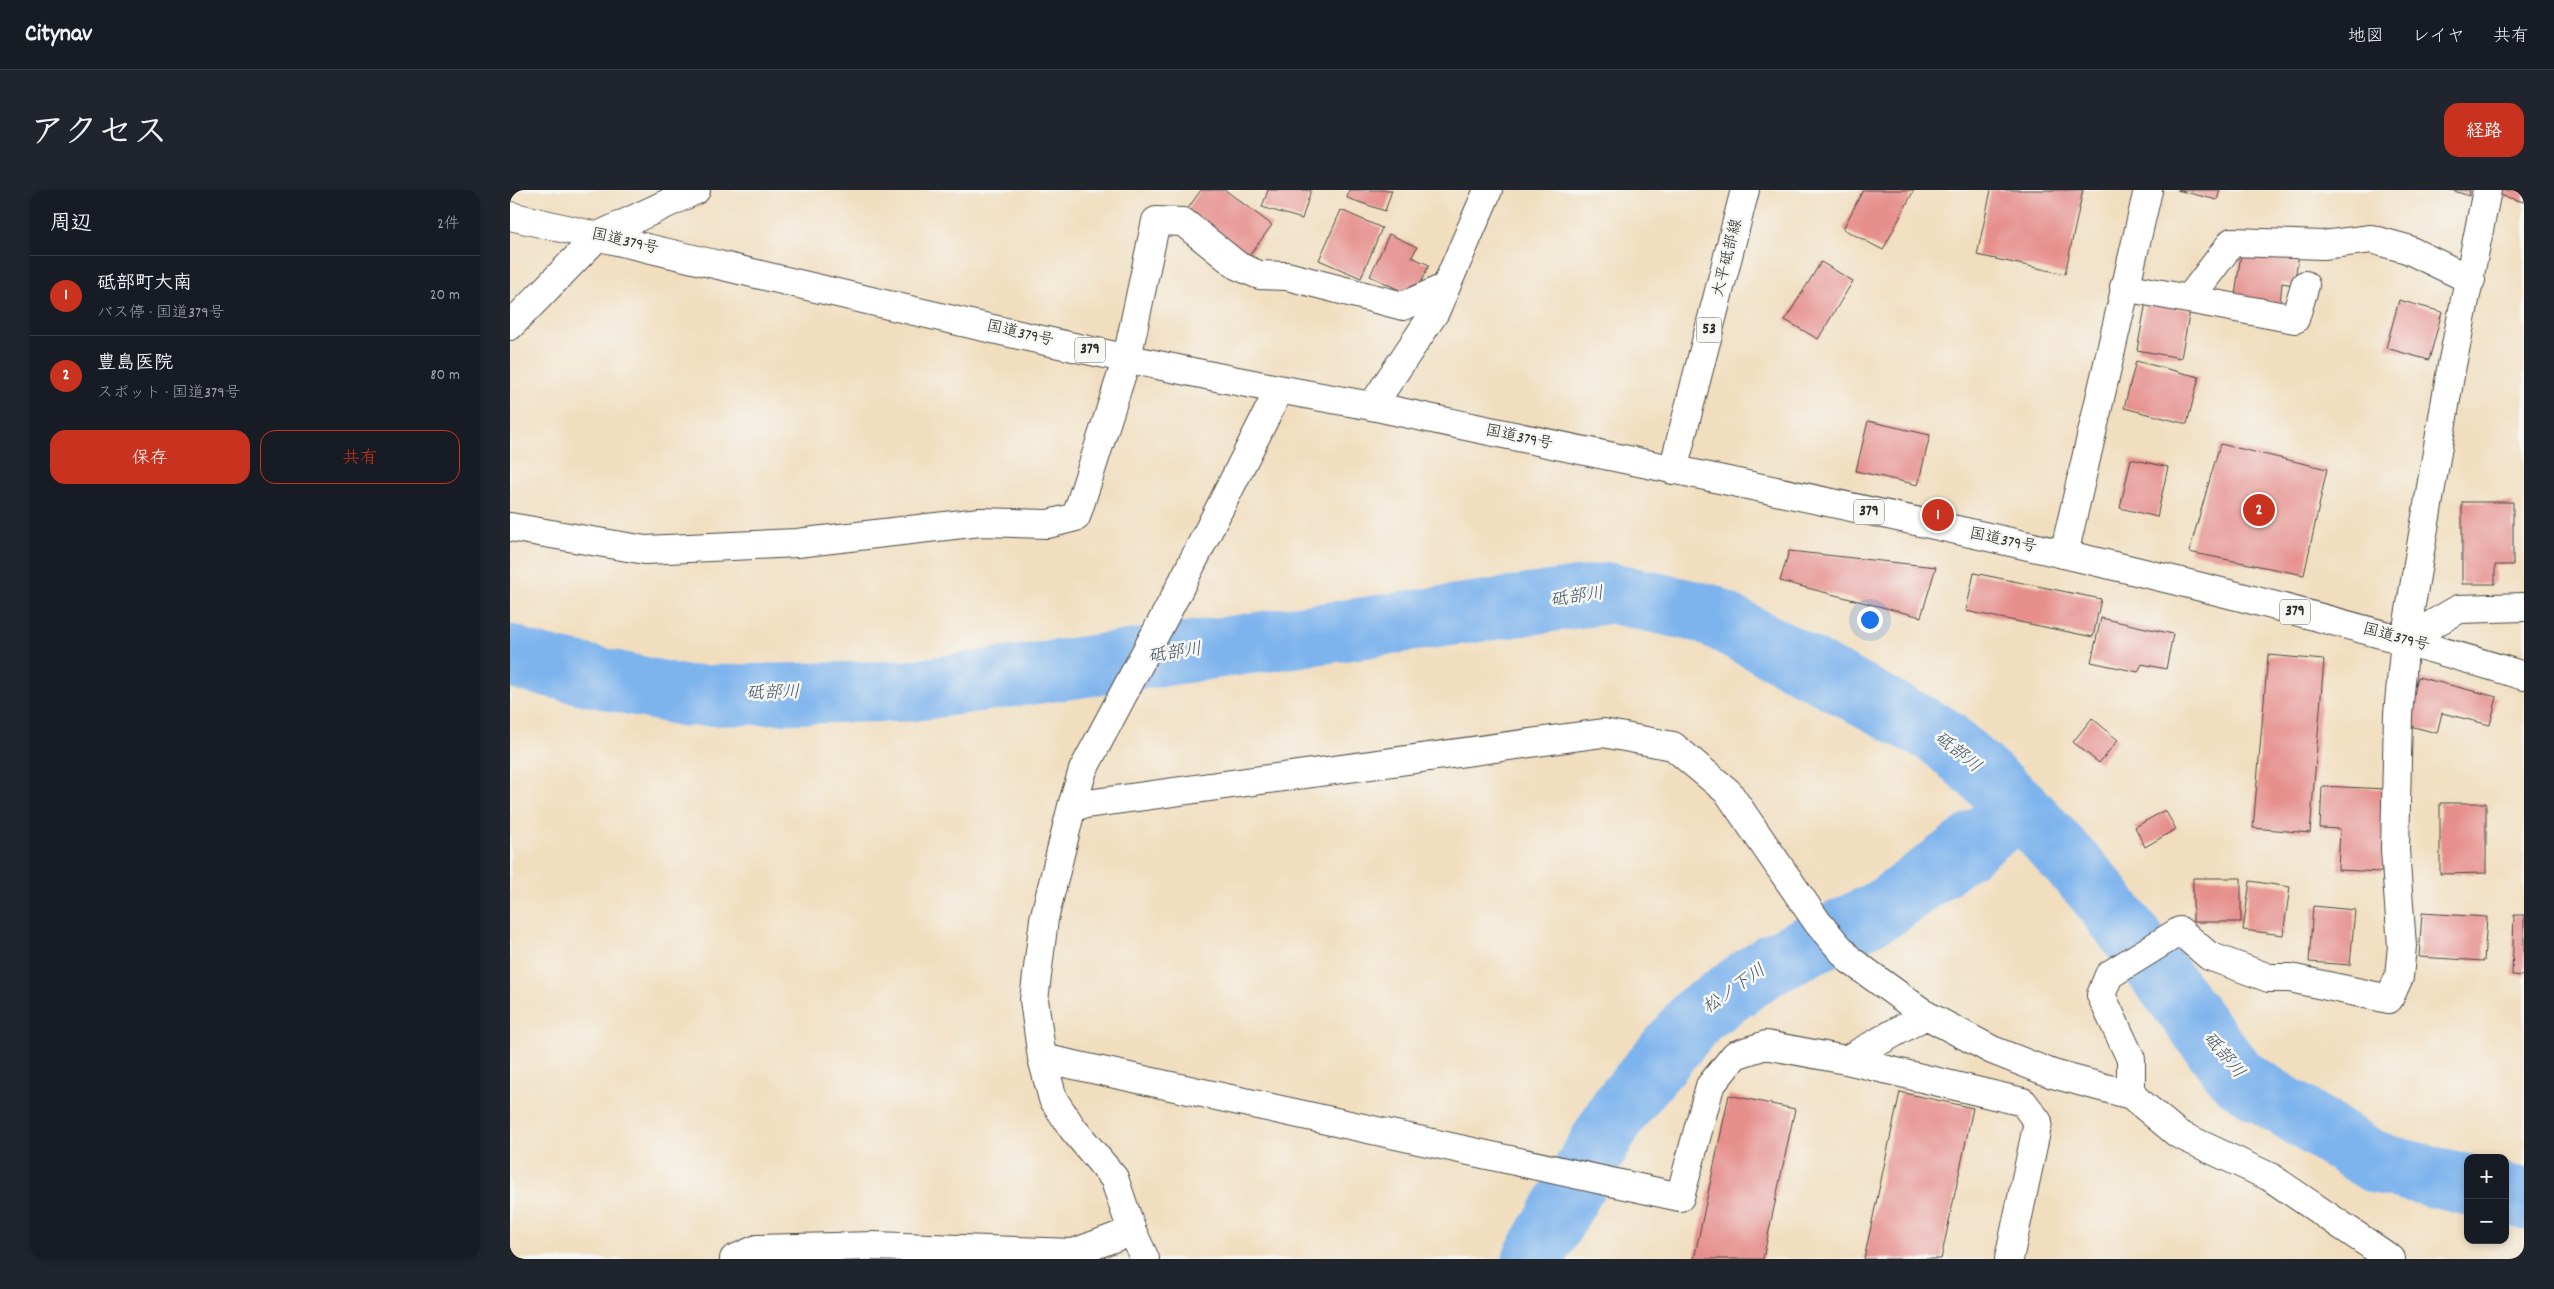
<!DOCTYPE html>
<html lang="ja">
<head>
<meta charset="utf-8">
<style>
	body { margin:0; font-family:Dekko,"Klee One",sans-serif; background:#20242c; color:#f1f3f6 }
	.controls { position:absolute; right:15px; bottom:15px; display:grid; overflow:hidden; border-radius:10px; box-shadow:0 2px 8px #0003 }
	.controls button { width:45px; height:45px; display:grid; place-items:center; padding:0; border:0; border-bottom:1px solid #363941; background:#171b24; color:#f1f3f6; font:25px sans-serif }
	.you { position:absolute; left:1359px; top:429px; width:18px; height:18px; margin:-12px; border:4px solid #fff; border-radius:50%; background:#1a73e8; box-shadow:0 0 0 8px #1a73e833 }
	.badge { display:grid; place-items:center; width:32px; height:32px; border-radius:50%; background:#c8321e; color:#fff; font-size:16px; font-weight:700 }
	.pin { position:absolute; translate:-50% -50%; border:2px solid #fff; box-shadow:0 1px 5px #0006 }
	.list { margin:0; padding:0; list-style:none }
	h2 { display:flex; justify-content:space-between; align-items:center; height:65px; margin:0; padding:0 20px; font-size:21px }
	h2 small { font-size:16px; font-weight:400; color:#9ea1a6 }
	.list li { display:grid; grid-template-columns:32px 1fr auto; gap:15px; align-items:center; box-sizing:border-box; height:80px; padding:0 20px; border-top:1px solid #363941 }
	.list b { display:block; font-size:19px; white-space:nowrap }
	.list p { margin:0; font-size:16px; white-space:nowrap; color:#9ea1a6 }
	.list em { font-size:16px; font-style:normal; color:#9ea1a6 }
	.actions { display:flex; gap:10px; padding:15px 20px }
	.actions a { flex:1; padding:11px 0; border:1px solid #c8321e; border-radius:15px; text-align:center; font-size:18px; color:#c8321e }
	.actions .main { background:#c8321e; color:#fff }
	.map { position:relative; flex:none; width:2014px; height:1069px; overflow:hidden; border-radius:15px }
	header { display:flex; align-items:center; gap:30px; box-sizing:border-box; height:70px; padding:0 25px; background:#171b24; border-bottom:1px solid #363941 }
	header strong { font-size:24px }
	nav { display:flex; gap:28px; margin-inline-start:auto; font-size:18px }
	.intro { display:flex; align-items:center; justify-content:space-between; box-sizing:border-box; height:120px; padding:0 30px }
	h1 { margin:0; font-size:35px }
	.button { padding:12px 22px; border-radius:15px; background:#c8321e; color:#fff; font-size:18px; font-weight:700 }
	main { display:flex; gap:30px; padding:0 30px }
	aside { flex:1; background:#171b24; border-radius:15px; box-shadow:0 2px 8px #0003 }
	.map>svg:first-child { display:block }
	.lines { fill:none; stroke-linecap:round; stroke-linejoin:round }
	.river { stroke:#7eb4ed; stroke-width:61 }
	.building { fill:#e68f8c }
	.street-casing { stroke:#494641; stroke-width:30 }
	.secondary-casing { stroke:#494641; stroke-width:30 }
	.primary-casing { stroke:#494641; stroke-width:30 }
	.highway-casing { stroke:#494641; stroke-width:30 }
	.street { stroke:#fff; stroke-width:28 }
	.secondary { stroke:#fff; stroke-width:28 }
	.primary { stroke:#fff; stroke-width:28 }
	.highway { stroke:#fff; stroke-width:28 }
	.labels { text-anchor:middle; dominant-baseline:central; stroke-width:5; stroke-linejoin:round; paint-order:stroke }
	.shield { fill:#f6f6f2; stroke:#686867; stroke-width:1 }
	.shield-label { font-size:15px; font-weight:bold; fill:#2b2b2b }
	.street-label { font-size:16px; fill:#2b2b2b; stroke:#f6f6f2 }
	.water-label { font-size:18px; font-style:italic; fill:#445465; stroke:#f6f6f2 }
</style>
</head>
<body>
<header>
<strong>Citynav</strong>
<nav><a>地図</a><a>レイヤ</a><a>共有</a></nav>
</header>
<div class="intro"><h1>アクセス</h1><a class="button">経路</a></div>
<main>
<aside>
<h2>周辺<small>2件</small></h2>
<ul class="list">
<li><span class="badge">1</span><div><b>砥部町大南</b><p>バス停 · 国道379号</p></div><em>20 m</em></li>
<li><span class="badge">2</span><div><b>豊島医院</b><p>スポット · 国道379号</p></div><em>80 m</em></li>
</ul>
<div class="actions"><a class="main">保存</a><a>共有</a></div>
</aside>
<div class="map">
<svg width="2014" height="1069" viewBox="0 0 2014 1069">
	<rect width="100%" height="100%" fill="#f6f6f2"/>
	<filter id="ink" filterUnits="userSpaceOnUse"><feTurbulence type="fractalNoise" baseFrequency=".02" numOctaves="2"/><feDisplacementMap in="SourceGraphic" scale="10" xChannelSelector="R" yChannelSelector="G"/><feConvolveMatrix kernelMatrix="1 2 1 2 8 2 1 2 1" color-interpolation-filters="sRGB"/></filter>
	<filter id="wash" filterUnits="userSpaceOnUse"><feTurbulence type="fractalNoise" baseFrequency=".0096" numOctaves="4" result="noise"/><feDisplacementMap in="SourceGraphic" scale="20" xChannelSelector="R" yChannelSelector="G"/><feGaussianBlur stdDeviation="1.12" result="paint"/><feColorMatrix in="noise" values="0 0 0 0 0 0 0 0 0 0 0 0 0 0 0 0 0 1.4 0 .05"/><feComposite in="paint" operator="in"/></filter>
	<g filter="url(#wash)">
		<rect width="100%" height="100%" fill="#f1debf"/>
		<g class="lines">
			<path class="river" d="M0,465l17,7 157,34 226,-5 701,-98 97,21 232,122 81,72 75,82 141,187 139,86 92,22
				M1995,1004l19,5
				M1023,1069l85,-148 81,-97 72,-50 113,-55 137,-101"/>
		</g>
		<g id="blocks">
			<path class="building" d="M691,0h24l47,35 -26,35 -62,-46z
				M758,0h43l-9,29 -40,-12z
				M839,0h43l-7,21 -38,-13z
				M1353,0h51l-31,60 -40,-21z
				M1481,0h92l-18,84 -88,-19z
				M1667,0h43l-3,10z
				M1941,0h19l-1,6z
				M1990,0h24v12l-25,-7z
				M831,20l41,18 -21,50 -42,-18z
				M879,44l28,13 -5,10 17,8 -15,32 -44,-21z
				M1732,56l57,8 -5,31 -12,-2 -2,20 -45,-7z
				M1311,72l32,19 -35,58 -33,-19z
				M1889,110l43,12 -13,48 -43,-12z
				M1636,112l44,8 -9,48 -44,-8z
				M1626,171l63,16 -12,47 -63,-16z
				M1358,231l62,14 -12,50 -62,-14z
				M1710,254l107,25 -23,106 -115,-23z
				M1621,269l37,8 -11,50 -37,-9z
				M1952,312h51v63h-18v19h-33z
				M1279,361l147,16 -15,50 -141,-36z
				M1464,383l127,26 -8,38 -127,-26z
				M1591,428l72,16 -7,35 -24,-5 -4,8 -47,-10z
				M1758,465l56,5 -14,173 -57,-5z
				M1908,487l79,20 -7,28 -48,-12 -5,20 -31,-8z
				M1582,528l26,22 -19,23 -26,-21z
				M1812,596l64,3 -4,83 -44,-2 2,-41 -20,-1z
				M1930,613h46v70l-46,1z
				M1655,620l11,19 -31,18 -10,-20z
				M1683,688h48v44h-48z
				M1740,691l40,6 -7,48 -40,-5z
				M1803,716l42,4 -5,55 -41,-3z
				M1912,723l65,4 -3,44 -65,-4z
				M2004,725h10v61l-12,-1z
				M1390,902l73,16 -32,151h-77z
				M1219,905l66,14 -32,150h-69z"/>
		</g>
	</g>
	<g filter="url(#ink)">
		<use href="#blocks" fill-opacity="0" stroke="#494641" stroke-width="1"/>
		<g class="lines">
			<defs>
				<path id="street" d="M1614,97l171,32 10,-34
					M1679,109l43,-57 91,3 48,-6 36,10 64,31
					M0,136l88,-90 98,-46
					M862,216l63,-94 53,-122
					M0,337l135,23 152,-7 183,-21 68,2 28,-7 51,-159 29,-137 27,1 55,44 21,9 28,1 116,30 43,-19
					M1895,450l54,-31 65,-2
					M562,616l531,-73 70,13 55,46 90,131 32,37 76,55 66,35 61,24 78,21 47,39 92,43 121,82
					M532,868l638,139 30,-111 25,-31 31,-10 80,15 177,42 15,20 -29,137
					M1336,870l80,-45
					M1621,905v-36l-30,-64 8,-20 71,-44 29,25 60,22h21l99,21 10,-22 3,-31 -7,-96 3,-136 7,-74 46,-270 36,-180
					M224,1069l23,-10 117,-3 199,7 59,-22
					M635,1069l-13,-28 -18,-53 -41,-49 -20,-30 -11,-41 -8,-58 10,-81 28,-113 11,-36 94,-177 102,-203"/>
				<path id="secondary" d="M1554,364l84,-364"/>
				<path id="primary" d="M1163,280l72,-280"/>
				<path id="highway" d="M0,26c287,66 572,140 862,190 385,83 775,154 1152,270"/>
			</defs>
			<use href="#street" class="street-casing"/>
			<use href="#secondary" class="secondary-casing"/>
			<use href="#primary" class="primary-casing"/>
			<use href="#highway" class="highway-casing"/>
			<use href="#street" class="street"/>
			<use href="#secondary" class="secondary"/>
			<use href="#primary" class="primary"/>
			<use href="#highway" class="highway"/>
		</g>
	</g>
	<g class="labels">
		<g class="shield">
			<rect x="1186.5" y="127.5" width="25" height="25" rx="4"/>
			<rect x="565" y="147.5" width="30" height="25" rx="4"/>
			<rect x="1344" y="309.5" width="30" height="25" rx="4"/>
			<rect x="1770" y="409.5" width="30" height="25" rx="4"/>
		</g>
		<g class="shield-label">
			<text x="1199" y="140">53</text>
			<text x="580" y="160">379</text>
			<text x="1359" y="322">379</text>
			<text x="1785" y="422">379</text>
		</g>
		<g class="street-label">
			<text transform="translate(115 52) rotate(13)">国道379号</text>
			<text transform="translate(1218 68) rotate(-76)">大平砥部線</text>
			<text transform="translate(510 144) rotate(13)">国道379号</text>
			<text transform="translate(1009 248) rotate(12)">国道379号</text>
			<text transform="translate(1493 351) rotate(12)">国道379号</text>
			<text transform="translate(1886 448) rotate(15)">国道379号</text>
		</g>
		<g class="water-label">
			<text transform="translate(1067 408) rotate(-8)">砥部川</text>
			<text transform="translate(665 464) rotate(-8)">砥部川</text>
			<text transform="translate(263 504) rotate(-1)">砥部川</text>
			<text transform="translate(1447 563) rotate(39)">砥部川</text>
			<text transform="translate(1225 800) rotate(-35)">松ノ下川</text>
			<text transform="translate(1713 866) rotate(50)">砥部川</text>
		</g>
	</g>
</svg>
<div class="controls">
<button>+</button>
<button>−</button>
</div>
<div class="you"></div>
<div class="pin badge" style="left:1428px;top:325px">1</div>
<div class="pin badge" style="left:1749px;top:320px">2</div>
</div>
</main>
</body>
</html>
